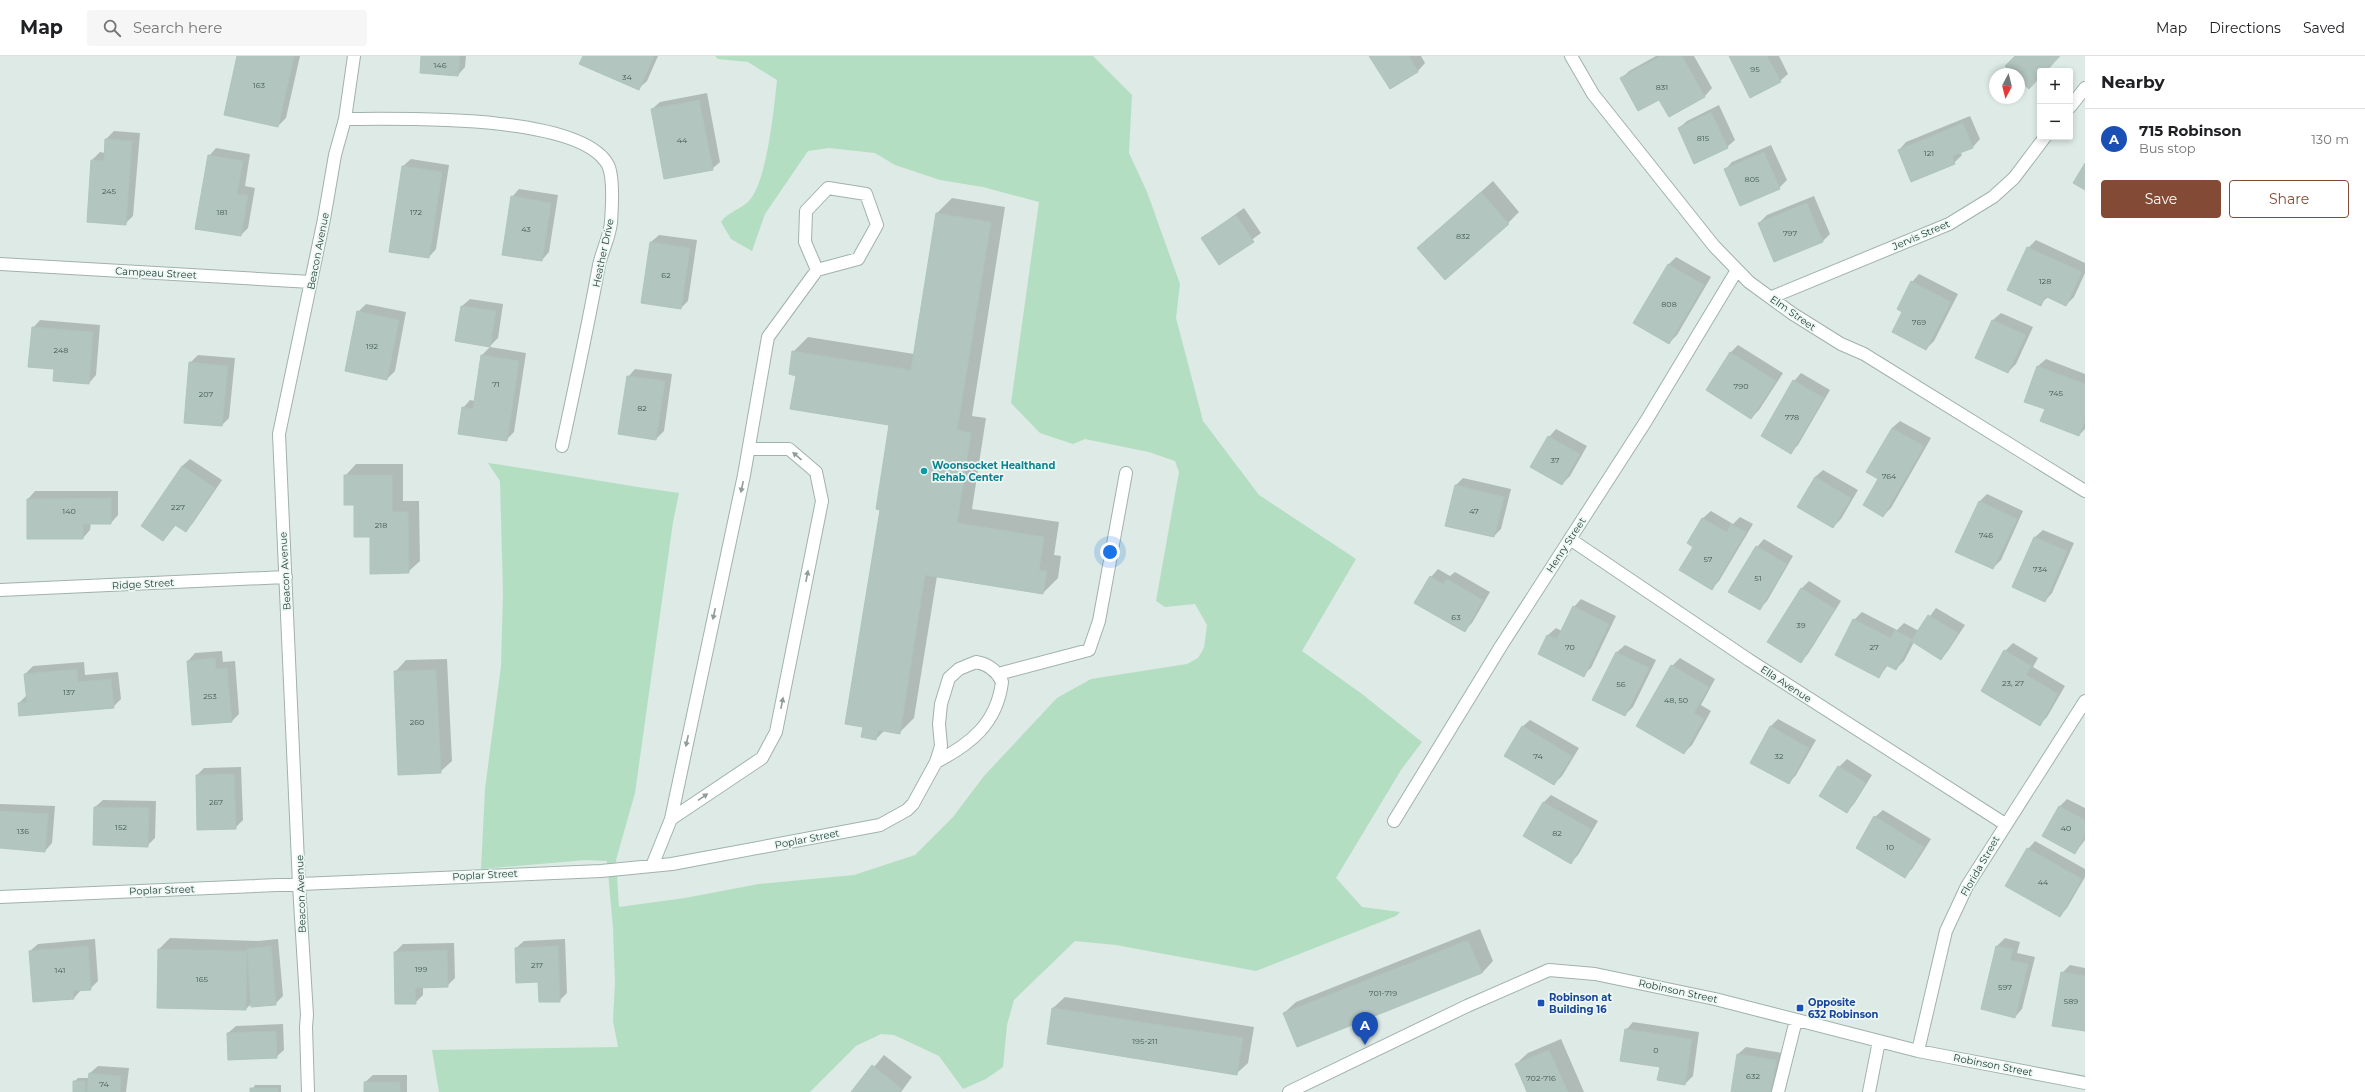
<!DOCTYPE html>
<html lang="en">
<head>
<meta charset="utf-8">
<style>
	body { margin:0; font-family:Montserrat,sans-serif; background:#f6f6f6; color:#202124 }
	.controls { position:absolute; right:12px; top:12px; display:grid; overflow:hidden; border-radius:4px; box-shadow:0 2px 6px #0003 }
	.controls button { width:36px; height:36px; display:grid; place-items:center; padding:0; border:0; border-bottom:1px solid #e0e0e0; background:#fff; color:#202124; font:20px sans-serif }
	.compass { position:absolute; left:1989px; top:12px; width:36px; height:36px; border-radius:50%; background:#fff; box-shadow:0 2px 6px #0003; rotate:187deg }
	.you { position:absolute; left:1110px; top:496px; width:14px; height:14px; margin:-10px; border:3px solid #fff; border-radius:50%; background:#1a73e8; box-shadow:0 0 0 6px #1a73e833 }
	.badge { display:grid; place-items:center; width:26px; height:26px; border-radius:50%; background:#834b35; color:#fff; font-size:13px; font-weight:700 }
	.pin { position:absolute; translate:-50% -33px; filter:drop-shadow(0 1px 2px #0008) }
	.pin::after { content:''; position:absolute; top:21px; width:14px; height:12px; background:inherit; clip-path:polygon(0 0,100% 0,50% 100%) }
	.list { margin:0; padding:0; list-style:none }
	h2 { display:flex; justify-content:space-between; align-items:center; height:52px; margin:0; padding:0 16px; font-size:17px }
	h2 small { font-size:13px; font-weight:400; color:#757577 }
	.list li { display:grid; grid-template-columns:26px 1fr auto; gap:12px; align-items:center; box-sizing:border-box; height:60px; padding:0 16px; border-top:1px solid #e0e0e0 }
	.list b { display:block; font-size:15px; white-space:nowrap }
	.list p { margin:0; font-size:13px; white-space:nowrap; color:#757577 }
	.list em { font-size:13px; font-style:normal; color:#757577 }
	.actions { display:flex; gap:8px; padding:12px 16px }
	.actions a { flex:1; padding:9px 0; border:1px solid #834b35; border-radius:4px; text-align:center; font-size:14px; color:#834b35 }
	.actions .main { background:#834b35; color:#fff }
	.icon { flex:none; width:22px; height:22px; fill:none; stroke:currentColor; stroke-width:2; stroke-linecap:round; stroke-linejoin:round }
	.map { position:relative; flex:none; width:2085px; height:1036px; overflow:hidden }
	header { display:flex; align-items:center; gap:24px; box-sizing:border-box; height:56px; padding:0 20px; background:#fff; border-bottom:1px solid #e0e0e0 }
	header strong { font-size:19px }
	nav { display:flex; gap:22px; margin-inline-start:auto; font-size:14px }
	.search { width:280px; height:36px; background:#f6f6f6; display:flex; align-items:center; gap:10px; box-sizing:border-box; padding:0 14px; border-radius:4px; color:#757577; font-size:15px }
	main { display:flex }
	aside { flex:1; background:#fff }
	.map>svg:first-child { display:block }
	.green { fill:#b4dec1 }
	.shadow { fill:#0003 }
	.building { fill:#b2c5be; stroke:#afc4bd }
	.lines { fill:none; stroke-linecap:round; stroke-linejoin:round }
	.minor-casing { stroke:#a0b2ad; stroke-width:14 }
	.minor { stroke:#fff; stroke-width:12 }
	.oneway { fill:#8e9d9a }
	.culture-dot { fill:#0f9aa8; stroke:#edf7f3; stroke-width:1.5 }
	.transit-dot { fill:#1a4fb4; stroke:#edf7f3; stroke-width:1.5 }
	.labels { text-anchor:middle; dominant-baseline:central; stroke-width:3.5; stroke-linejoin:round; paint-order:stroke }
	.number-label { font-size:8px; fill:#435e57 }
	.street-label { font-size:10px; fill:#1e3b35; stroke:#edf7f3 }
	.culture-label { font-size:10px; font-weight:bold; fill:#0d838f; stroke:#edf7f3; text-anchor:start }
	.transit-label { font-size:10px; font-weight:bold; fill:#164399; stroke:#edf7f3; text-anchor:start }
</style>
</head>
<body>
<header>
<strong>Map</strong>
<div class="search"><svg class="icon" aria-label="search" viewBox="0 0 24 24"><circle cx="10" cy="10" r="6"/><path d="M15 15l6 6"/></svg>Search here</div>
<nav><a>Map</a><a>Directions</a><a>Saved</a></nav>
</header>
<main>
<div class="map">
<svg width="2085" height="1036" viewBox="0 0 2085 1036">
	<rect width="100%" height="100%" fill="#ddeae5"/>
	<path class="green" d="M715,0h378l39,39 -3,58 18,39 33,92 -4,34 27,103 56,74 97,64 -54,92 60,43 60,48 -21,28 -65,108 26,29 38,5 -4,4 -140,55 -140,-26 -41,-4 -61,59 -7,25 -4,42 -17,12 -23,10 -24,-33 -45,-21 -13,-1 -25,12 -46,46h-371l-7,-42 186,-3 -5,-26 2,-39 -2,-54 -6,-67 -21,-1 -105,9 4,-80 16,-123 2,-73 -3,-112 -12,-18c64,9 127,21 191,30l-6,29 -38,271 -19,67 3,47 66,-9 74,-14 95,-9 61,-20 38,-38 31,-41 73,-78 34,-19 96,-15 11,-6 6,-10 3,-23 -12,-21 -30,3 -9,-6 23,-129 -4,-11 -26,-9 -64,-13 -12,5 -33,-11 -29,-30 28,-201 -56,-15 -43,-7 -45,-15 -20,-12 -46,-5 -21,3 -43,63 -13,37 -21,-12 -10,-17c7,-10 18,-12 27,-20 19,-18 26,-94 29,-122l-29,-18 -30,-3z"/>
	<path class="shadow" d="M239,0h61l-14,62 -8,8z
		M422,0h44l-1,11 -7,8z
		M584,0h74l-11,25 -8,7z
		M1370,0h51l4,7 -7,8 -28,17z
		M1656,0h38l18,32 -7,8 -36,20 -10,-18 -38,-19 8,-8z
		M1730,0h49l9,18 -8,7z
		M707,37l13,69 -8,7 -60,-60 8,-7z
		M1719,49l16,35 -8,7 -48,-19 8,-7z
		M1970,60l10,23 -7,8 -13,5 2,3 -8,8 -55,-13 7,-8z
		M114,75l26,2 -7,83 -8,8 -37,-3 4,-61 8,-8 5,1 1,-14z
		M1771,89l16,35 -8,8 -54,-18 7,-8z
		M216,92l34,6 -5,32 10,2 -7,40 -7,7 -32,-79z
		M411,103l38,6 -13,84 -7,8 -39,-6 13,-85z
		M1493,125l26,31 -11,11 -89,25z
		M519,133l39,6 -9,57 -7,8 -30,-63z
		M1814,140l16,38 -8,8 -63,-19 8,-8z
		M952,142l53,9 -33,209 14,2 -14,91 87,13 -5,33 7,1 -3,22 -15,15 -106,-17 -23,142 -15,15 -14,-3 -9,9 5,-230 10,-85 -94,-49 -4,-23 15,-15 106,17 23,-141z
		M1244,152l17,25 -42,31 -17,-26z
		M659,179l38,5 -9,61 -7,7 -30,-66z
		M2036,184l49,23v10l-11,24 -8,8 -18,-8 -8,7 -12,-56z
		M1676,201l35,20 -34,58 -8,8 -35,-20 35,-59z
		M1919,218l39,20 -24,47 -8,8 -23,-37 9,-30z
		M470,243l33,5 -5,34 -8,8 -28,-40z
		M366,248l40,8 -11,59 -8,8 -29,-67z
		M2001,257l32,14 -17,37 -8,8 -15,-52z
		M40,264l60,5 -4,50 -7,8 -34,-15 -22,-40z
		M1738,289l45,28 -24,37 -8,8 -44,-28 24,-38z
		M490,291l36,6 -12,79 -8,8 -43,-32 7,-8 5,1 7,-46z
		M198,299l37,3 -6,60 -7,7 -32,-62z
		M2046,303l39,15v55l-6,6 -33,-26 -8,-43z
		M635,313l37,5 -8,57 -8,8 -28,-62z
		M1801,317l29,17 -32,55 -7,7 3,-71z
		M1900,365l31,17 -40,70 -8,8 -4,-38 13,-50z
		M1556,373l31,17 -17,30 -8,8 -13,-47z
		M190,403l32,21 -29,43 -7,8 -10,-6 -13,15 19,-74z
		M356,408h47v37h16l1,60 -12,11 -37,-36 -16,-32 -10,-28z
		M1823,414l35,20 -17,29 -8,8 -18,-50z
		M1463,422l48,11 -10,40 -7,7 -38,-51z
		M35,435h83v24l-7,8h-20l-1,7 -7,8 -55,-39z
		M1987,438l36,17 -22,49 -8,8 -14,-66z
		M1711,455l22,13 7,-7 13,7 -34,57 -7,7 -18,-42 -5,-3 14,-25z
		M2043,474l31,13 -22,50 -7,8 -31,-14 21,-50z
		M1764,483l29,17 -26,45 -8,8 -2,-62z
		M1438,513l12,7 5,-4 35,20 -18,31 -8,8 -33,-54z
		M1809,525l32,20 -33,53 -7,7v-72z
		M1581,543l35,17 -25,52 -8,7 -35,-40 8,-7 6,3 12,-24z
		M1936,552l29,17 -17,26 -7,8 -27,-17 -10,19 -8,8 -8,-4 -9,12 -25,-57 8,-8 35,18 7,-7 15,8z
		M2013,587l25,15 -5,9 32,19 -18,31 -7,7 -35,-73z
		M1625,589l31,15 -23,47 -8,8 -31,-16 23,-47z
		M222,595l1,11 12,-1 4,53 -7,7 -44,-60 7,-8z
		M1680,602l35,21 -14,26 10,6 -19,34 -8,8 -12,-87z
		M447,603l5,102 -12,11 -45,-100 11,-12z
		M84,606l1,13 33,-3 3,27 -8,8 -94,-4 8,-8 -2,-21 8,-8z
		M1778,663l38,21 -20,35 -7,8 -19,-56z
		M1530,664l49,28 -17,28 -8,8 -32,-57z
		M1847,703l25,16 -18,29 -7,7 -26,-16 18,-28z
		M241,711l2,53 -8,8 -38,-53 7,-7z
		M1551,739l47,26 -20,34 -7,7 -46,-26 19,-34z
		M2067,743l18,9v32l-10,13 -31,-18 16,-29z
		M103,744l53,1 -1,37 -8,8 -52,-39z
		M0,748l55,2 -3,37 -7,8 -45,-4z
		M1883,754l48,29 -19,30 -8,7 -29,-59z
		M2035,785l50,28v8l-18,31 -7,8 -32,-67z
		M1480,873l13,32 -11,12 -198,40 12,-11z
		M170,882l88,3 20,-2 5,57 -8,8 -23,-1 -6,6 -87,-60z
		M2005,882l15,4 -3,11 18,4 -13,52 -7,8 -33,-9 15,-62z
		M95,883l3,42 -8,8 -9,1 -7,8 -44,-47 8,-7z
		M565,883l2,54 -8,8 -43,-53 8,-7z
		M454,887l1,35 -8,8 -24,1v8l-8,8h-19l-1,-51 8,-8z
		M2070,909l15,3v62l-23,-57z
		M1065,941l189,30 -6,36 -12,11 -183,-66z
		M1633,966l66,10 -6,44 -8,8 -24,-17 -35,-37z
		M283,968l1,26 -8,7 -48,-24 8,-7z
		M1561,983l23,53h-56l-12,-28 12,-11z
		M1746,991l37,6 -7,39h-44l6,-38z
		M884,999l28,22 -11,15h-48z
		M98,1010l31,2 -3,24h-52v-10l4,-4h12v-5z
		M373,1019h34v17h-42v-10z
		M255,1029h26v7h-30z"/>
	<path class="building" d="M237,0h57l-16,71 -54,-12z
		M421,0h39l-2,20 -38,-3z
		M583,0h71l-15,34 -60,-26z
		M1369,0h40l9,16 -28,17z
		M1661,0h21l23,41 -36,20 -10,-17 -21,11 -18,-33z
		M1729,0h38l14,26 -31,16z
		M2015,0h45l-14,15h-6v6l-11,12 -10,-9v-6h-6l-8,-8z
		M699,44l14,70 -49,9 -13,-70z
		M1711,56l17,36 -34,16 -16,-36z
		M1963,67l10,25 -21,8 3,8 -44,18 -13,-32z
		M105,83l27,2 -6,84 -39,-3 4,-62 13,1z
		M1764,96l16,37 -40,17 -16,-37z
		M208,99l35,6 -6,33 11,1 -7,41 -46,-7z
		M2085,107v27l-12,-7z
		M402,110l40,6 -13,86 -40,-6z
		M1481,136l28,32 -64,56 -28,-32z
		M511,140l40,7 -9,58 -40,-6z
		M1807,147l16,39 -49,20 -16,-39z
		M936,157l55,9 -34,208 14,3 -14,90 87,14 -5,33 8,1 -4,23 -118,-19 -25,159 -22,-4 -2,10 -15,-3 2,-10 -18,-3 35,-214 -4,-1 13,-84 -99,-16 6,-33 -7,-2 3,-23 119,19z
		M1236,159l18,27 -35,23 -18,-27z
		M650,186l40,6 -9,61 -40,-6z
		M2027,191l55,25 -16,34 -21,-10 -4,10 -34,-16z
		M1668,208l36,21 -35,59 -36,-21z
		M1911,225l40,21 -25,48 -34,-18 10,-20 -5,-3z
		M461,250l35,5 -6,36 -35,-6z
		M357,255l42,9 -12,60 -42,-9z
		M1992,264l34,15 -18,38 -33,-15z
		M32,271l61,5 -4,52 -36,-3 1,-12 -26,-2z
		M1730,296l46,29 -25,38 -45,-29z
		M481,299l38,6 -12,80 -49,-7 4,-27 11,2z
		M189,306l39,4 -6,60 -38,-3z
		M2037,310l48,18v37l-6,15 -39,-15 5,-12 -21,-7z
		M627,320l38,5 -9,59 -38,-6z
		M1793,324l31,18 -33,56 -30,-18z
		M1892,372l32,18 -41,71 -20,-12 15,-26 -12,-7z
		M1548,380l32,18 -18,31 -32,-18z
		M182,410l33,22 -29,44 -11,-7 -12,16 -22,-15z
		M344,419h48v37h16l1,61 -39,1v-37h-16v-32h-10z
		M1815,421l36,21 -18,30 -36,-21z
		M1455,429l49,12 -10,40 -49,-11z
		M111,442v26h-28v15h-56v-40z
		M1979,445l38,18 -24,50 -38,-17z
		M1702,462l25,14 4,-8 15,8 -34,58 -33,-20 14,-23 -6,-4z
		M2034,481l33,14 -22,51 -33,-15z
		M1756,490l31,18 -27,46 -32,-18z
		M1430,520l13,8 4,-5 36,21 -18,32 -51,-29z
		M1801,532l34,21 -34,54 -34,-21z
		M1573,550l36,18 -25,53 -46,-23 9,-19 10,4z
		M1928,559l30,18 -17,27 -30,-19z
		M1853,563l38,19 4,-8 17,9 -16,31 -10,-5 -7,13 -44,-23z
		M2004,594l27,16 -5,9 32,19 -18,32 -59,-35z
		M1616,596l33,16 -24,48 -33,-16z
		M215,602l1,11 11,-1 5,54 -40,3 -5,-64z
		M1671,609l38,22 -15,26 10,6 -20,35 -48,-28z
		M77,613l1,13 33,-3 3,29 -95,8 -1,-13 9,-1 -3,-28z
		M436,614l5,103 -43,2 -4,-104z
		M1522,670l50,30 -18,29 -50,-29z
		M1770,670l39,22 -20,36 -39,-21z
		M1838,710l28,17 -19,30 -28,-17z
		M234,718l2,55 -39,1 -1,-55z
		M1543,746l48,27 -20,35 -48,-28z
		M2059,750l26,14v15l-10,19 -33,-18z
		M94,751l55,1 -1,39 -55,-2z
		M0,755l48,3 -3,38 -45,-4z
		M1874,760l50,31 -19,31 -49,-30z
		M2027,792l55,31 -22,38 -55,-31z
		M1468,884l14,33 -185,74 -14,-34z
		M88,890l3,44 -18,1 1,8 -41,3 -4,-51z
		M271,890l5,59 -25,2 -4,-58z
		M558,890l2,56h-21l-1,-20 -22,1 -1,-35z
		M1996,890l17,3 -3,11 18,4 -13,54 -34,-9z
		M158,893l89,2 -1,59 -89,-2z
		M447,894l1,37 -33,1 1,16h-21l-1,-52z
		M2061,916l24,4v55l-33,-5z
		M1052,952l191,30 -6,37 -190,-31z
		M1625,973l67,10 -7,46 -28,-5 3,-13 -40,-6z
		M276,975l1,27 -49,2 -1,-27z
		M1549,994l19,42h-41l-12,-28z
		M1737,998l39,6 -5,32h-40z
		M872,1009l30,24 -3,3h-48z
		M89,1017l32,3 -1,16h-33z
		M73,1025h12v11h-12z
		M364,1026h36v10h-36z
		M250,1032h28v4h-28z"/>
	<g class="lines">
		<defs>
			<path id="minor" d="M1571,0l22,38 121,152 35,36 44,32 48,30 23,10 221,137
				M2070,51l15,-19
				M345,63c54,0 235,-6 263,46 6,12 4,43 3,57 -1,14 -9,29 -12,43 -11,61 -24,121 -37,181
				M0,208l311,18
				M1772,241l177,-73 44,-27 21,-19 31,-41
				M1570,483l179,121 256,164
				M0,534l286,-13
				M976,606c12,2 21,9 26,20 -5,41 -31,62 -66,80l5,-16 -2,-22 2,-20 8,-26 10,-9z
				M998,618l91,-24 10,-29 27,-148
				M671,763l91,-61 14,-26 46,-231 -6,-29 -27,-23h-40
				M1394,765l107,-175 145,-225 91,-151
				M652,810l19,-47 73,-344 24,-138 49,-67 41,-11 19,-34 -11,-31 -38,-6 -22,23 -1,31 12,28
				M0,841l601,-26 71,-7 208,-39 27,-15 6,-6 23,-42
				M1918,995l28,-120 21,-45 118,-185
				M308,1036l-2,-65 1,-12 -8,-130 -20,-451 45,-215 11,-64 10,-36 9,-63
				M1289,1036l178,-86 82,-36 46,4 120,25 203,52 167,32
				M1778,1036l18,-72
				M1869,1036l10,-51"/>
		</defs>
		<use href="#minor" class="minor-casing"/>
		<use href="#minor" class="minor"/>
	</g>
	<defs><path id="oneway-solid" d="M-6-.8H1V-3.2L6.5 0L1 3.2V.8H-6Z"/></defs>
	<g class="oneway">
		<use href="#oneway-solid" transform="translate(797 400) rotate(-139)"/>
		<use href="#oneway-solid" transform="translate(742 431) rotate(102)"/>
		<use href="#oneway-solid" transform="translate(807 520) rotate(-79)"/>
		<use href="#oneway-solid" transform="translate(714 558) rotate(102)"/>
		<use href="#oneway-solid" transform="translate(782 647) rotate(-79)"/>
		<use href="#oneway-solid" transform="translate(687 685) rotate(102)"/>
		<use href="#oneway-solid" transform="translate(703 741) rotate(-34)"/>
	</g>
	<circle class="culture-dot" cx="924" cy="415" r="4"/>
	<g class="transit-dot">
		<rect x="1537" y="943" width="8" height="8" rx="2"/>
		<rect x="1796" y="948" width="8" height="8" rx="2"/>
	</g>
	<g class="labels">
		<g class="number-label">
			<text x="440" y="9">146</text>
			<text x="1755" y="13">95</text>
			<text x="627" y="21">34</text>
			<text x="259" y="29">163</text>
			<text x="1662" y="31">831</text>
			<text x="1703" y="82">815</text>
			<text x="682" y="84">44</text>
			<text x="1929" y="97">121</text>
			<text x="1752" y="123">805</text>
			<text x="109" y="135">245</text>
			<text x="222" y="156">181</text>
			<text x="416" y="156">172</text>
			<text x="526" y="173">43</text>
			<text x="1790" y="177">797</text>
			<text x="1463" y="180">832</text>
			<text x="666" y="219">62</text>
			<text x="2045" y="225">128</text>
			<text x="1669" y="248">808</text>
			<text x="1919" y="266">769</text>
			<text x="372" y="290">192</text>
			<text x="61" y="294">248</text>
			<text x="496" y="328">71</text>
			<text x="1741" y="330">790</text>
			<text x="2056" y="337">745</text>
			<text x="206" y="338">207</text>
			<text x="642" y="352">82</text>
			<text x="1792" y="361">778</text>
			<text x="1555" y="404">37</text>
			<text x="1889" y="420">764</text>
			<text x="178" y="451">227</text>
			<text x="69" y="455">140</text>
			<text x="1474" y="455">47</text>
			<text x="381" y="469">218</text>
			<text x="1986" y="479">746</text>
			<text x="1708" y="503">57</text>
			<text x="2040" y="513">734</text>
			<text x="1758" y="522">51</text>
			<text x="1456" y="561">63</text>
			<text x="1801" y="569">39</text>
			<text x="1570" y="591">70</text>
			<text x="1874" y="591">27</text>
			<text x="2013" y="627">23, 27</text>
			<text x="1621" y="628">56</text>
			<text x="69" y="636">137</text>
			<text x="210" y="640">253</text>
			<text x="1676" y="644">48, 50</text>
			<text x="417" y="666">260</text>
			<text x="1538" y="700">74</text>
			<text x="1779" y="700">32</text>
			<text x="216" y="746">267</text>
			<text x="121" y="771">152</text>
			<text x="2066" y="772">40</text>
			<text x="23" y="775">136</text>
			<text x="1557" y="777">82</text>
			<text x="1890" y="791">10</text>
			<text x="2043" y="826">44</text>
			<text x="537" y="909">217</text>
			<text x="421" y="913">199</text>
			<text x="60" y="914">141</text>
			<text x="202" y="923">165</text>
			<text x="2005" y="931">597</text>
			<text x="1383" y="937">701-719</text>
			<text x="2071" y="945">589</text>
			<text x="1145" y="985">195-211</text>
			<text x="1656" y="994">0</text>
			<text x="1753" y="1020">632</text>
			<text x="1541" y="1022">702-716</text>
			<text x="104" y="1028">74</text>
		</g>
		<g class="street-label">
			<text transform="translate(1921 179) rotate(-23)">Jervis Street</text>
			<text transform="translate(318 195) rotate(-79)">Beacon Avenue</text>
			<text transform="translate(603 197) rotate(-78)">Heather Drive</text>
			<text transform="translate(156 217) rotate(3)">Campeau Street</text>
			<text transform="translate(1793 257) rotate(35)">Elm Street</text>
			<text transform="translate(1566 489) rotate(-57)">Henry Street</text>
			<text transform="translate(285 515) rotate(-93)">Beacon Avenue</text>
			<text transform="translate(143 528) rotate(-3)">Ridge Street</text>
			<text transform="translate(1786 628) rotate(33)">Ella Avenue</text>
			<text transform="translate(807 783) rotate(-11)">Poplar Street</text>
			<text transform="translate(1980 810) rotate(-60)">Florida Street</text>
			<text transform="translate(485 819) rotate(-3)">Poplar Street</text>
			<text transform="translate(162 834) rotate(-2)">Poplar Street</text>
			<text transform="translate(301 838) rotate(-92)">Beacon Avenue</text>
			<text transform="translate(1678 935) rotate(12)">Robinson Street</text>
			<text transform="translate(1993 1009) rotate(11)">Robinson Street</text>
		</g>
		<g class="culture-label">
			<text x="932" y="409">Woonsocket Healthand<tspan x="932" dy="12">Rehab Center</tspan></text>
		</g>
		<g class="transit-label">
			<text x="1549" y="941">Robinson at<tspan x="1549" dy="12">Building 16</tspan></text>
			<text x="1808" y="946">Opposite<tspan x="1808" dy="12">632 Robinson</tspan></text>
		</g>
	</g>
</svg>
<div class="controls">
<button>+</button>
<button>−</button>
</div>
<svg class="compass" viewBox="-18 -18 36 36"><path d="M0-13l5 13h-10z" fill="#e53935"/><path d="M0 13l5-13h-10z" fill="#757577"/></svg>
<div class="you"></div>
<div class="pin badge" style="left:1365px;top:989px;background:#1a4fb4">A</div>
</div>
<aside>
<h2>Nearby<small></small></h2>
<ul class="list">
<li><span class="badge" style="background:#1a4fb4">A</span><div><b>715 Robinson</b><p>Bus stop</p></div><em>130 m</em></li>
</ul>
<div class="actions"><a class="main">Save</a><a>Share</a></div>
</aside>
</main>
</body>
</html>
